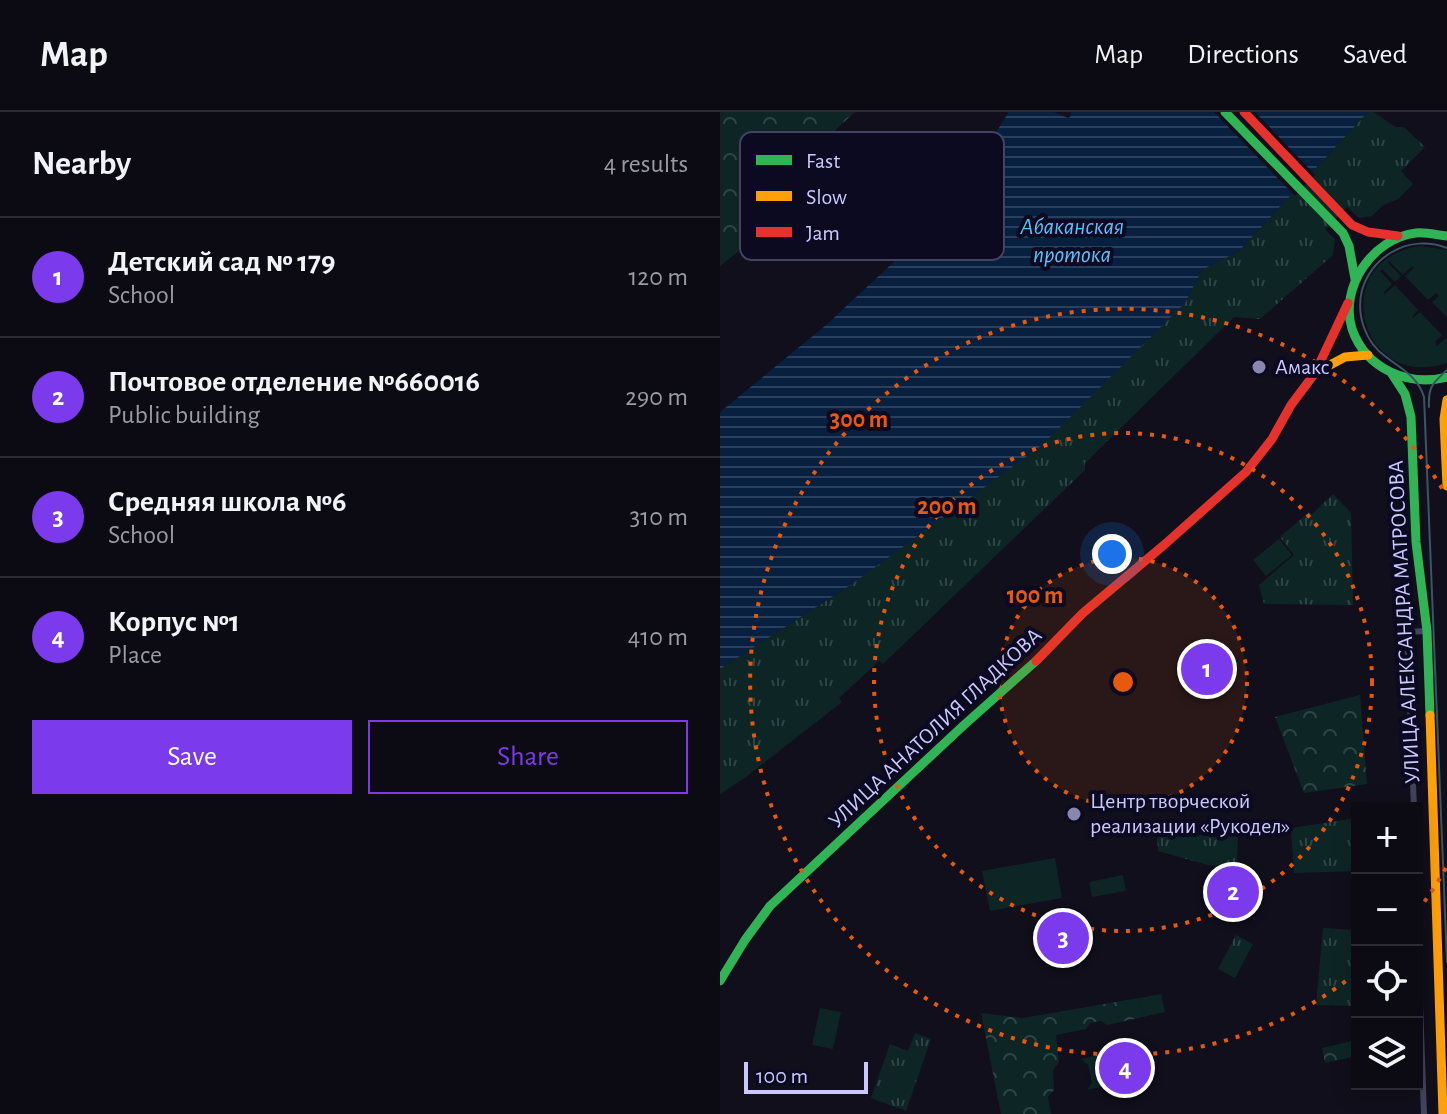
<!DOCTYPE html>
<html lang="en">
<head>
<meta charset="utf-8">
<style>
	body { margin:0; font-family:"Alegreya Sans",sans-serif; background:#15141d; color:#f1f3f6 }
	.controls { position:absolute; right:24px; bottom:24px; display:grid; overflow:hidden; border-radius:0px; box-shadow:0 4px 20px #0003 }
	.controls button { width:72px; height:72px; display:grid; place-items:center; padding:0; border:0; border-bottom:2px solid #2c2b34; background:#0c0b14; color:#f1f3f6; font:40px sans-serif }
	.scale { position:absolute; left:24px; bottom:20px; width:124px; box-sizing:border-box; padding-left:8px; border:4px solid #c9c9ff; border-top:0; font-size:22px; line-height:28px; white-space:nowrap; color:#c9c9ff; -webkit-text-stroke:6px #0c0a20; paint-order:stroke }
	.you { position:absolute; left:392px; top:442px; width:28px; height:28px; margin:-20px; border:6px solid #fff; border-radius:50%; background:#1a73e8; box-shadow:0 0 0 12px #1a73e833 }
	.badge { display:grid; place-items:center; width:52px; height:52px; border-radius:50%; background:#7c3aed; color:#fff; font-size:26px; font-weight:700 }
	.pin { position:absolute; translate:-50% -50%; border:4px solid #fff; box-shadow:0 2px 8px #0006 }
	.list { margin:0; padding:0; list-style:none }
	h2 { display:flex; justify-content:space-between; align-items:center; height:104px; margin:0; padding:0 32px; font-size:34px }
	h2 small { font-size:26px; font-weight:400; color:#9a9ba0 }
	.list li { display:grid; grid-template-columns:52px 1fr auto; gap:24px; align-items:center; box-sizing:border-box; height:120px; padding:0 32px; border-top:2px solid #2c2b34 }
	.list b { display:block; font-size:30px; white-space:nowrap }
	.list p { margin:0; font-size:26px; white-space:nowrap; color:#9a9ba0 }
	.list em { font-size:26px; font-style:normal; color:#9a9ba0 }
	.actions { display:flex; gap:16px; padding:24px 32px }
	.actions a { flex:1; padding:18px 0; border:2px solid #7c3aed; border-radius:0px; text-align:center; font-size:28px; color:#7c3aed }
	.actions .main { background:#7c3aed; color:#fff }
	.icon { flex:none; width:44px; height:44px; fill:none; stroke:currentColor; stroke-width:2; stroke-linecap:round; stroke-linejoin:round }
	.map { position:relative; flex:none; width:727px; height:1002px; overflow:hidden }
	header { display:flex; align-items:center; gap:48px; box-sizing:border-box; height:112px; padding:0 40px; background:#0c0b14; border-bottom:2px solid #2c2b34 }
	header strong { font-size:38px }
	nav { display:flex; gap:44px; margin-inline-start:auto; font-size:28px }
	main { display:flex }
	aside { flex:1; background:#0c0b14 }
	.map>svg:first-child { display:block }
	.green { fill:#0d2625 }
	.forest { fill:url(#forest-crowns) }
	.park { fill:url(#park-tufts) }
	.water { fill:url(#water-rules) }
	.pier { fill:#100f1b }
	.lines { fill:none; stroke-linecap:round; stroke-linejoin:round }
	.street { stroke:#42445d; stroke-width:6 }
	.fast { stroke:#30b455; stroke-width:9 }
	.slow { stroke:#ff9f0a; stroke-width:9 }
	.jam { stroke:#e5322d; stroke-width:9 }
	.tram { stroke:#3c5565; stroke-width:2 }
	.ring { fill:none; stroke:#e8590c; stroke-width:4; stroke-dasharray:4 8 }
	.poi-dot { fill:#8888af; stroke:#0c0a20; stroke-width:3 }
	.labels { text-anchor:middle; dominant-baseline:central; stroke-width:8; stroke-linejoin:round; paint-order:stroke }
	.poi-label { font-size:22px; fill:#c9c9ff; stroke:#0c0a20; text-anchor:start }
	.street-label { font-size:22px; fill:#c9c9ff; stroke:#0c0a20 }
	.water-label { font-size:24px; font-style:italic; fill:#57c2ff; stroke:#0c0a20 }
	.key { fill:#0c0a20; stroke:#454363; stroke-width:2 }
	.key-label { font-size:22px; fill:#c9c9ff }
	.centre { fill:#e8590c; stroke:#0c0a20; stroke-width:4 }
	.ring-label { font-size:24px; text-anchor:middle; font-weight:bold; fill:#e8590c; stroke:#0c0a20; stroke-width:8; stroke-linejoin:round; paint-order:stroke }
</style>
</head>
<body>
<header>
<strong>Map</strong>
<nav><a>Map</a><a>Directions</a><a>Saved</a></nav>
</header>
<main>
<aside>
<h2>Nearby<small>4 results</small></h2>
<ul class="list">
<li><span class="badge">1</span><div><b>Детский сад № 179</b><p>School</p></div><em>120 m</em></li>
<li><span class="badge">2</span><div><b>Почтовое отделение №660016</b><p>Public building</p></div><em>290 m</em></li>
<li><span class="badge">3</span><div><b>Средняя школа №6</b><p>School</p></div><em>310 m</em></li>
<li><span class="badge">4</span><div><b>Корпус №1</b><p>Place</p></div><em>410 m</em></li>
</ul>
<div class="actions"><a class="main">Save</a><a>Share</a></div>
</aside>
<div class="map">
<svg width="727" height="1002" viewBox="0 0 727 1002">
	<defs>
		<pattern id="forest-crowns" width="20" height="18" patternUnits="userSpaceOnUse" patternTransform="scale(2)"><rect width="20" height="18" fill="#0d2625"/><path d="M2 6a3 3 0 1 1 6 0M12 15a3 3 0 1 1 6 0" fill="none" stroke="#2f4446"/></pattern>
		<pattern id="park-tufts" width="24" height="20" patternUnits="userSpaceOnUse" patternTransform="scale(2)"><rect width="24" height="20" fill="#0d2625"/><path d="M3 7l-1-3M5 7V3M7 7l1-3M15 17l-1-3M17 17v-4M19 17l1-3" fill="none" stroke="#2f4446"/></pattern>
		<pattern id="water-rules" width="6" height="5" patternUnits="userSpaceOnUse" patternTransform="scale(2)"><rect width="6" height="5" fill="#07203f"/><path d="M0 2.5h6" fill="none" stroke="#2a3f5c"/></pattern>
	</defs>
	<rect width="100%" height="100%" fill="#100f1b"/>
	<path class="green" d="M701,134l26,4v67l-15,-15 7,-6 -3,-3 -8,7 -23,-24 9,-8 -2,-2 -9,9 -14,-14 -1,2 13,13 -6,6 -13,-13 -2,2 12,13 -8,8 1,2 10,-9 23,25 -6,7 1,1 7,-6 22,23 -7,7 2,4 9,-8 1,2v23c-89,30 -121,-105 -26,-117z
		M559,427l13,16 -26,21 -13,-16z
		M335,746l7,40 -72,13 -8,-40z
		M403,763l3,16 -34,6 -3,-15z
		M441,882l4,18 -22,5 -4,-19z
		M100,896l21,4 -8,37 -21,-4z
		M389,941l6,31 -28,6 5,-7 -4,-18 -7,-6z"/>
	<path class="forest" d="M0,0h135l-28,26 8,19 30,-21 27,21c-4,28 -35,35 -58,43l-12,-10 -25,12 -7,-4 -16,12 -18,28 -36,28z
		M640,583l7,89 -63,9 -29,-76z
		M419,886l4,19 -36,8 -6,-4 -11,2 -4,6 -30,6 3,27 -6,8 1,20 -6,7 3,17h-50l-20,-101 42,5z
		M637,928v16l-32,7 -3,-15z"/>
	<path class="park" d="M648,0h6l21,15h9l21,20 -24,24 12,13 -15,15 -15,6 -11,11 -13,2 -12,-11 -22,23 10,9 -2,16 -73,64 -26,-2 -149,146v7l-202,194 -4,-3 -40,37 3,4 -99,77 -23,15v-125l132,-85 333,-281 17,-33 37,-19z
		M613,382l18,19 2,92 -89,-1 -5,-19 35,-30 -14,-18 29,-25 3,2z
		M637,706v53l-63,2 -3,-45z
		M518,721l-1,33 -29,-1 -50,-14 -1,-14z
		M603,816l34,2v76l-41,-1z
		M516,823l17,9 -18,34 -17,-9z
		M195,921l16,6 -25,72 -35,-13 19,-54 18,7z"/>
	<path class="water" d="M289,0h45l14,6 3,-2v-4h297l-129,139 -37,19 -17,33 -144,143 -189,138 -132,85v-257l105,-86 103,-96 14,-15z"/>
	<path class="pier" d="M494,0h41l60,63 -20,21z"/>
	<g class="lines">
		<path class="street" d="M694,696l-7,-176 20,-1
			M697,811l7,191"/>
		<path class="fast" d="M505,0l118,121 6,13 6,33
			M727,124c-10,-1 -21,-4 -31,-3 -43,5 -77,54 -64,96 14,40 56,58 95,48
			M672,262l13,20 6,23 5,125 11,89 3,84
			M0,869l25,-41 25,-34 194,-181 72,-64"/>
		<path class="slow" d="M595,261l30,-16 23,-2
			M727,288l-3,19 3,67
			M710,603l13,399"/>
		<path class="jam" d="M524,0l108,113 16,7 30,4
			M316,549l47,-48 81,-68 82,-73 26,-33 19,-34 24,-32 33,-70"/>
		<path class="tram" d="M727,136c-18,-7 -38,-6 -55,4 -14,8 -25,22 -30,38 -6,25 3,52 24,67 16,12 32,20 38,40l23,565
			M709,295c-1,-21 4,-24 18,-37"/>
	</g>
	<circle cx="403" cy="570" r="124" fill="#e8590c" fill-opacity=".12"/>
	<g class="ring">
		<circle cx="403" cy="570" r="124"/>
		<circle cx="403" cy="570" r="249"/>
		<path d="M726 756A373 373 0 0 1 699 797M635 862A373 373 0 1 1 726 383"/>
	</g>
	<g class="poi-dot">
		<circle cx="539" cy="255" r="8"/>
		<circle cx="354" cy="702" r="8"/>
	</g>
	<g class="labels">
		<g class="poi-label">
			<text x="555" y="255">Амакс</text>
			<text x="370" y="689">Центр творческой<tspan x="370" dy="25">реализации «Рукодел»</tspan></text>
		</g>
		<g class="street-label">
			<text transform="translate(684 510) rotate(-93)">УЛИЦА АЛЕКСАНДРА МАТРОСОВА</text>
			<text transform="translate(215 616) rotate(-43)">УЛИЦА АНАТОЛИЯ ГЛАДКОВА</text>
		</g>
		<g class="water-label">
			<text x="352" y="115">Абаканская<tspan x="352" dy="28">протока</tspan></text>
		</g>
	</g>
	<rect x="20" y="20" width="264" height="128" rx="12" class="key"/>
	<rect x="36" y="43" width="36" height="10" fill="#30b455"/>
	<rect x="36" y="79" width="36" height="10" fill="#ff9f0a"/>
	<rect x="36" y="115" width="36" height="10" fill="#e5322d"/>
	<g class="key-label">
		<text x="86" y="56">Fast</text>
		<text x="86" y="92">Slow</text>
		<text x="86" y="128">Jam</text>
	</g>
	<circle cx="403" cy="570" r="12" class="centre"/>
	<g class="ring-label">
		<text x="139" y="315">300 m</text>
		<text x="227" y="402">200 m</text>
		<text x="315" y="491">100 m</text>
	</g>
</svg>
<div class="controls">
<button>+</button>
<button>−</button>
<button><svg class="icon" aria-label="locate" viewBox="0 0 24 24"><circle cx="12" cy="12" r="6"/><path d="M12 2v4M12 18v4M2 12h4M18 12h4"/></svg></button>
<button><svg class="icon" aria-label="layers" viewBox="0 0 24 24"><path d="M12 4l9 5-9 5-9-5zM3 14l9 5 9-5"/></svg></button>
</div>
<div class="scale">100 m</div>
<div class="you"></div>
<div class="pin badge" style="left:487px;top:557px">1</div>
<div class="pin badge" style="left:513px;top:780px">2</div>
<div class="pin badge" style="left:343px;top:826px">3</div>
<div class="pin badge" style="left:405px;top:956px">4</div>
</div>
</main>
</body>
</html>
